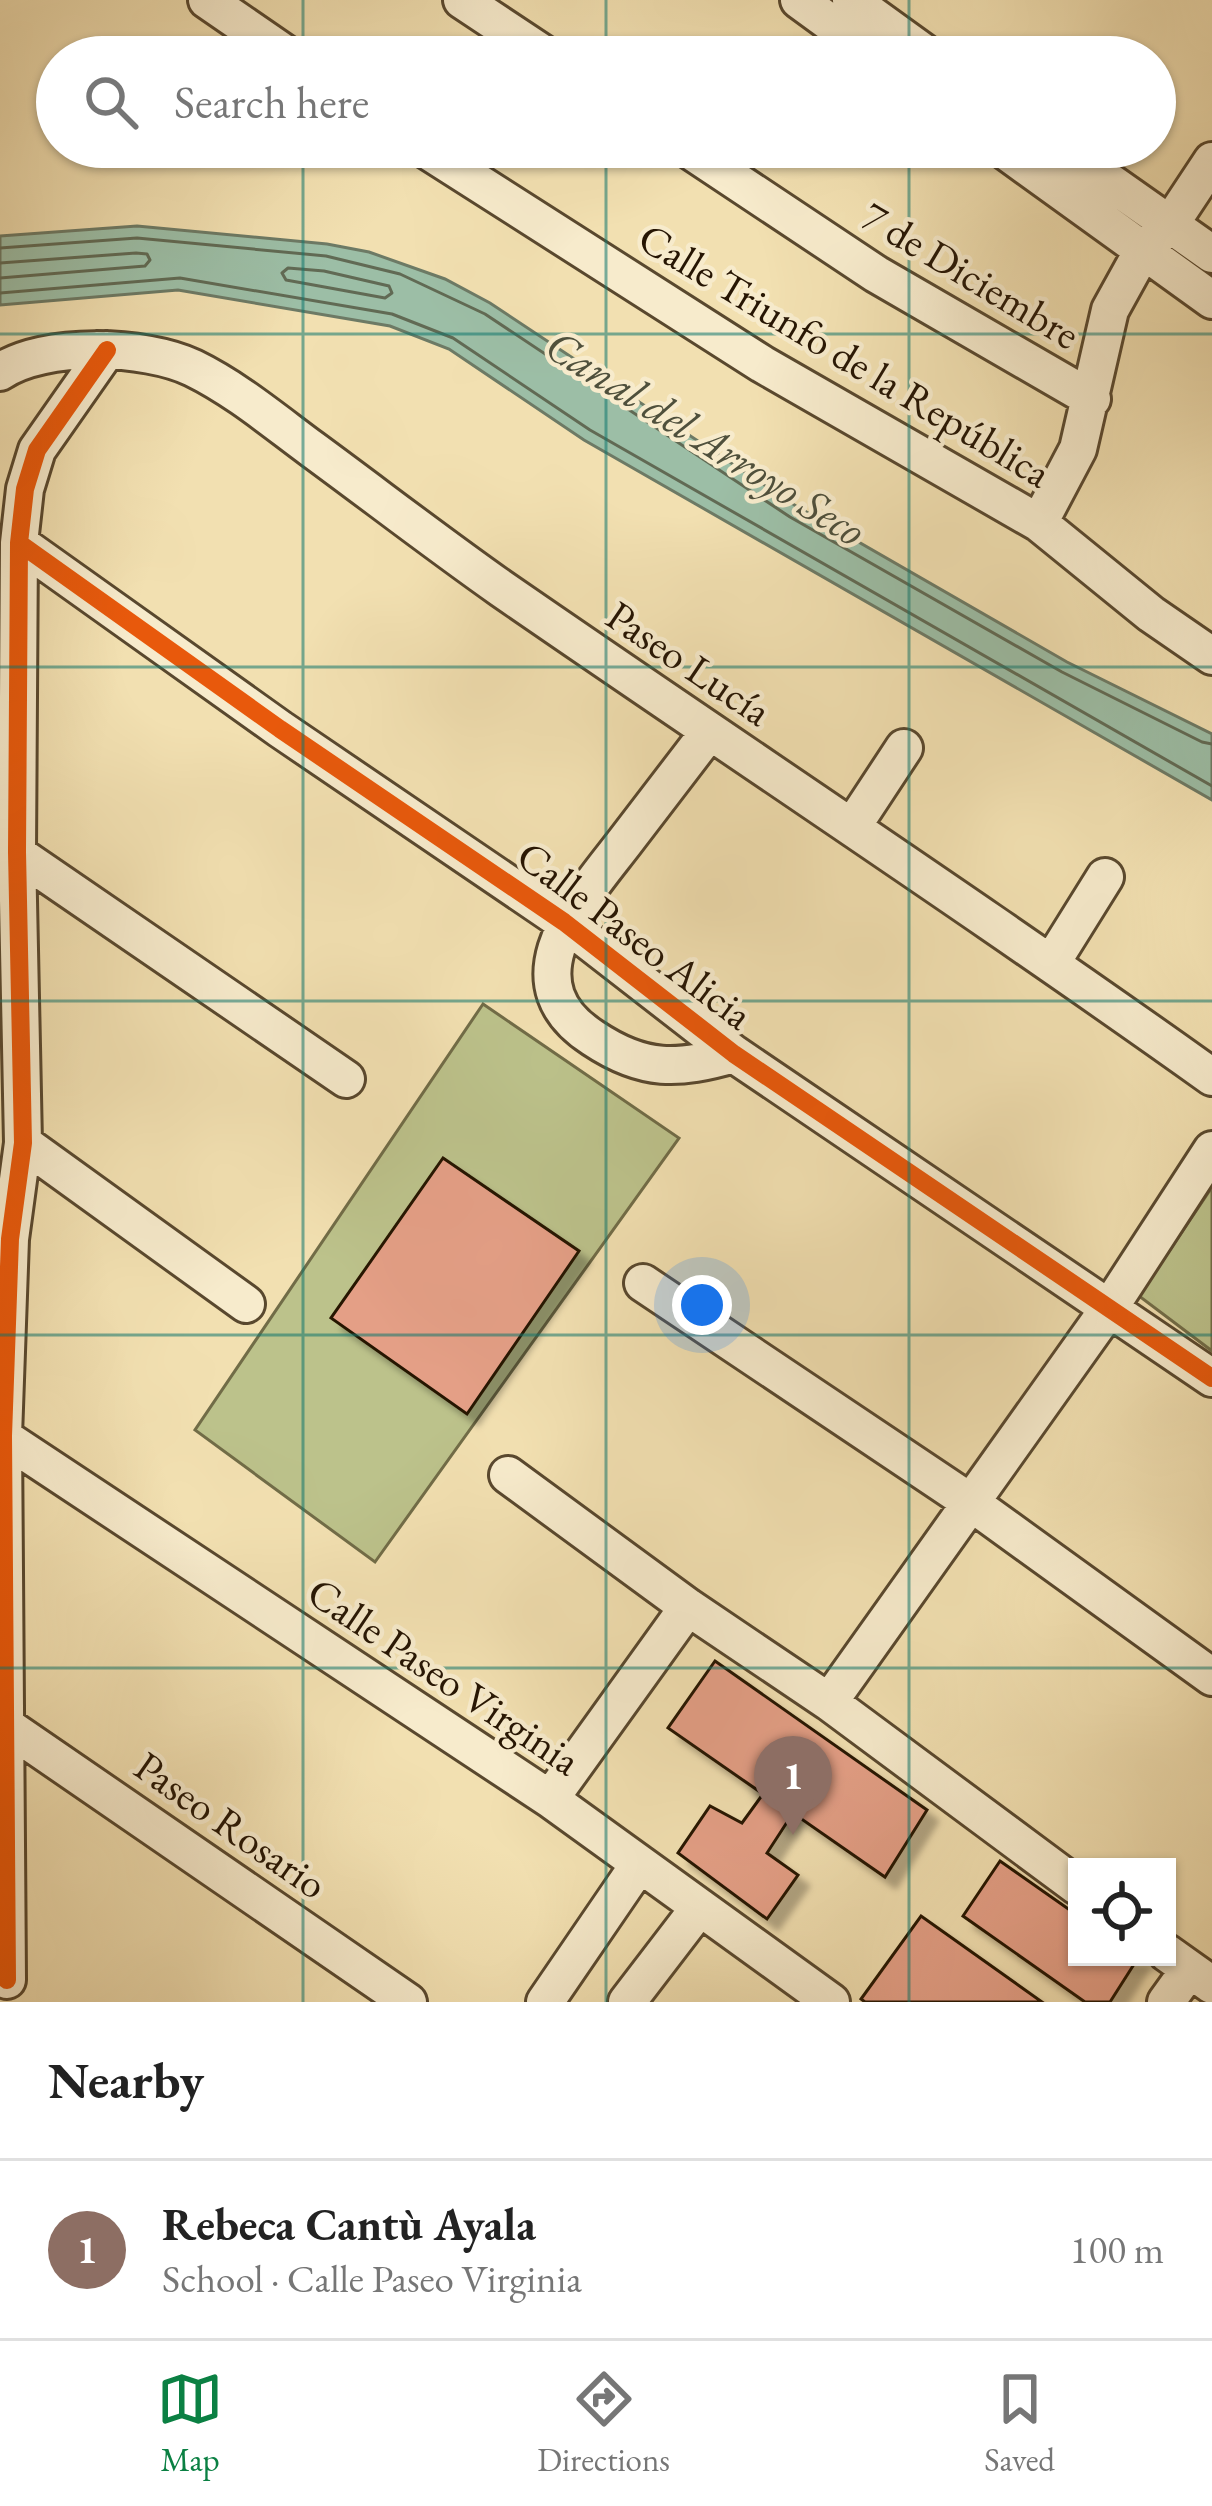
<!DOCTYPE html>
<html lang="en">
<head>
<meta charset="utf-8">
<style>
	body { margin:0; font-family:"EB Garamond",serif; background:#f2f2f2; color:#222 }
	.controls { position:absolute; right:36px; bottom:36px; display:grid; overflow:hidden; border-radius:0px; box-shadow:0 3px 9px #0004 }
	.controls button { width:108px; height:108px; display:grid; place-items:center; padding:0; border:0; border-bottom:3px solid #e0e0e0; background:#fff; color:#222; font:60px sans-serif }
	.you { position:absolute; left:702px; top:1305px; width:42px; height:42px; margin:-30px; border:9px solid #fff; border-radius:50%; background:#1a73e8; box-shadow:0 0 0 18px #1a73e833 }
	.badge { display:grid; place-items:center; width:78px; height:78px; border-radius:50%; background:#0b8043; color:#fff; font-size:39px; font-weight:700 }
	.pin { position:absolute; translate:-50% -99px; filter:drop-shadow(0 3px 6px #0008) }
	.pin::after { content:''; position:absolute; top:63px; width:42px; height:36px; background:inherit; clip-path:polygon(0 0,100% 0,50% 100%) }
	.list { margin:0; padding:0; list-style:none }
	h2 { display:flex; justify-content:space-between; align-items:center; height:156px; margin:0; padding:0 48px; font-size:51px }
	h2 small { font-size:39px; font-weight:400; color:#767676 }
	.list li { display:grid; grid-template-columns:78px 1fr auto; gap:36px; align-items:center; box-sizing:border-box; height:180px; padding:0 48px; border-top:3px solid #e0e0e0 }
	.list b { display:block; font-size:45px; white-space:nowrap }
	.list p { margin:0; font-size:39px; white-space:nowrap; color:#767676 }
	.list em { font-size:39px; font-style:normal; color:#767676 }
	.icon { flex:none; width:66px; height:66px; fill:none; stroke:currentColor; stroke-width:2; stroke-linecap:round; stroke-linejoin:round }
	.map { position:relative; flex:none; width:1212px; height:2002px; overflow:hidden }
	.search { position:absolute; background:#fff; box-shadow:0 3px 9px #0004; left:36px; right:36px; top:36px; height:132px; display:flex; align-items:center; gap:30px; box-sizing:border-box; padding:0 42px; border-radius:66px; color:#767676; font-size:45px }
	.sheet { height:336px; background:#fff }
	nav { display:flex; justify-content:space-around; align-items:center; box-sizing:border-box; height:168px; border-top:3px solid #e0e0e0; background:#fff; font-size:33px; color:#767676 }
	nav a { display:grid; justify-items:center; gap:6px }
	nav .on { color:#0b8043 }
	.map>svg:first-child { display:block }
	.green { fill:#bcc28b; stroke:#716c47; stroke-width:3 }
	.water { fill:#9cbea6; stroke:#6d7a65; stroke-width:3 }
	.lines { fill:none; stroke-linecap:round; stroke-linejoin:round }
	.shore { stroke:#616a54; stroke-width:3 }
	.building { fill:#e49f86; stroke:#261503; stroke-width:3; filter:url(#shadow) }
	.minor-casing { stroke:#59482e; stroke-width:42 }
	.minor { stroke:#f7ebcc; stroke-width:36 }
	.cycleway-casing { stroke:#f7ebcc; stroke-width:26 }
	.cycleway { stroke:#e8590c; stroke-width:18 }
	.grid { fill:none; stroke:#0f766e; stroke-width:3; stroke-opacity:0.55 }
	.labels { text-anchor:middle; dominant-baseline:central; stroke-width:9; stroke-linejoin:round; paint-order:stroke }
	.street-label { font-size:42px; fill:#261503; stroke:#f7ebcc }
	.water-label { font-size:45px; font-style:italic; fill:#4f503c; stroke:#f7ebcc }
</style>
</head>
<body>
<div class="map">
<svg width="1212" height="2002" viewBox="0 0 1212 2002">
	<defs>
		<filter id="shadow"><feDropShadow dx="11" dy="11" stdDeviation="3" flood-color="#0004"/></filter>
	</defs>
	<rect width="100%" height="100%" fill="#f2e0b1"/>
	<filter id="stains"><feTurbulence type="fractalNoise" baseFrequency=".00167" numOctaves="4"/><feColorMatrix values="0 0 0 0 .2 0 0 0 0 .09 0 0 0 0 .02 0 0 0 .5 -.17"/></filter>
	<radialGradient id="worn" r=".72"><stop offset=".6" stop-color="#630" stop-opacity="0"/><stop offset="1" stop-color="#630" stop-opacity=".3"/></radialGradient>
	<path class="green" d="M483,1004l196,134 -304,424 -180,-132z
		M1212,1187v164l-73,-55z"/>
	<path class="water" d="M137,226l190,18 42,8 76,27 45,24 306,203 271,156 145,72v66l-628,-360 -135,-91 -59,-23 -212,-36 -178,15v-69z"/>
	<g class="lines">
		<path class="shore" d="M0,248l137,-10 189,18 74,18 85,40 305,203 272,155 140,70 10,2
			M0,263l136,-10 11,1 3,6 -5,6 -145,12
			M288,268l36,3 65,15 3,7 -7,5 -99,-18 -4,-7z
			M0,293l180,-15 212,36 61,24 137,92 622,356"/>
	</g>
	<path class="building" d="M443,1158l136,93 -112,163 -136,-96z
		M715,1661l212,149 -42,67 -92,-64 -26,40 31,22 -31,44 -89,-66 32,-47 32,17 21,-29 -95,-66z
		M1000,1861l77,54v42l61,1 -28,44h-25l-122,-86z
		M921,1916l121,86h-177l-4,-3z"/>
	<g class="lines">
		<defs>
			<path id="minor" d="M207,0l83,57
				M462,0l86,57
				M799,0l78,57
				M851,0l79,57
				M422,147l340,217 277,159 112,91 61,42
				M685,147l191,127 216,125
				M1000,147l212,153
				M1060,147l152,107
				M0,372c44,-30 145,-27 193,-4 43,21 81,53 119,81 64,47 126,95 190,140 236,163 476,321 710,488
				M1039,523l39,-74 32,-139 32,-58 29,-29 41,-62
				M19,543l261,186 284,193 170,132 478,324
				M709,732c-28,37 -57,74 -85,111 -43,56 -119,138 -31,195 51,34 85,32 141,16
				M852,827l52,-79
				M3,844l343,235
				M1052,962l53,-85
				M23,1143l223,161
				M643,1283l327,219 242,175
				M0,1435l550,364 281,203
				M508,1475l180,132 141,95 248,184
				M829,1702l281,-395 102,-157
				M2,1723l406,279
				M550,1799l138,-192
				M1167,1953l45,32
				M7,1980l-4,-544 7,-197 13,-96 -6,-291 2,-309 6,-54 12,-39 70,-100
				M545,2002l93,-136
				M627,2002l72,-94
				M1166,2002l23,-32"/>
		</defs>
		<use href="#minor" class="minor-casing"/>
		<use href="#minor" class="minor"/>
		<defs>
			<path id="cycleway" d="M19,543l261,186 284,193 170,132 478,324
				M7,1980l-4,-544 7,-197 13,-96 -6,-291 2,-309 6,-54 12,-39 70,-100"/>
		</defs>
		<use href="#cycleway" class="cycleway-casing"/>
		<use href="#cycleway" class="cycleway"/>
	</g>
	<path class="grid" d="M303,0v57M606,0v57M909,0v57M303,147v1855M606,147v1855M909,147v1855M0,334h1212M0,667h1212M0,1001h1212M0,1335h1212M0,1668h1212"/>
	<g class="labels">
		<g class="street-label">
			<text transform="translate(971 275) rotate(31)">7 de Diciembre</text>
			<text transform="translate(845 355) rotate(31)">Calle Triunfo de la República</text>
			<text transform="translate(689 663) rotate(34)">Paseo Lucía</text>
			<text transform="translate(635 935) rotate(37)">Calle Paseo Alicia</text>
			<text transform="translate(444 1676) rotate(34)">Calle Paseo Virginia</text>
			<text transform="translate(231 1825) rotate(35)">Paseo Rosario</text>
		</g>
		<g class="water-label">
			<text transform="translate(706 437) rotate(32)">Canal del Arroyo Seco</text>
		</g>
	</g>
	<rect width="100%" height="100%" filter="url(#stains)"/>
	<rect width="100%" height="100%" fill="url(#worn)"/>
</svg>
<div class="controls">
<button><svg class="icon" aria-label="locate" viewBox="0 0 24 24"><circle cx="12" cy="12" r="6"/><path d="M12 2v4M12 18v4M2 12h4M18 12h4"/></svg></button>
</div>
<div class="you"></div>
<div class="pin badge" style="left:793px;top:1835px;background:#8d6e63">1</div>
<div class="search"><svg class="icon" aria-label="search" viewBox="0 0 24 24"><circle cx="10" cy="10" r="6"/><path d="M15 15l6 6"/></svg>Search here</div>
</div>
<section class="sheet">
<h2>Nearby<small></small></h2>
<ul class="list">
<li><span class="badge" style="background:#8d6e63">1</span><div><b>Rebeca Cantù Ayala</b><p>School · Calle Paseo Virginia</p></div><em>100 m</em></li>
</ul>
</section>
<nav>
<a class="on"><svg class="icon" aria-label="map" viewBox="0 0 24 24"><path d="M3 6l6-2 6 2 6-2v14l-6 2-6-2-6 2zM9 4v14M15 6v14"/></svg>Map</a>
<a><svg class="icon" aria-label="directions" viewBox="0 0 24 24"><path d="M12 3l9 9-9 9-9-9zM9 14v-3h6M13 9l2 2-2 2"/></svg>Directions</a>
<a><svg class="icon" aria-label="saved" viewBox="0 0 24 24"><path d="M7 4h10v16l-5-4-5 4z"/></svg>Saved</a>
</nav>
</body>
</html>
